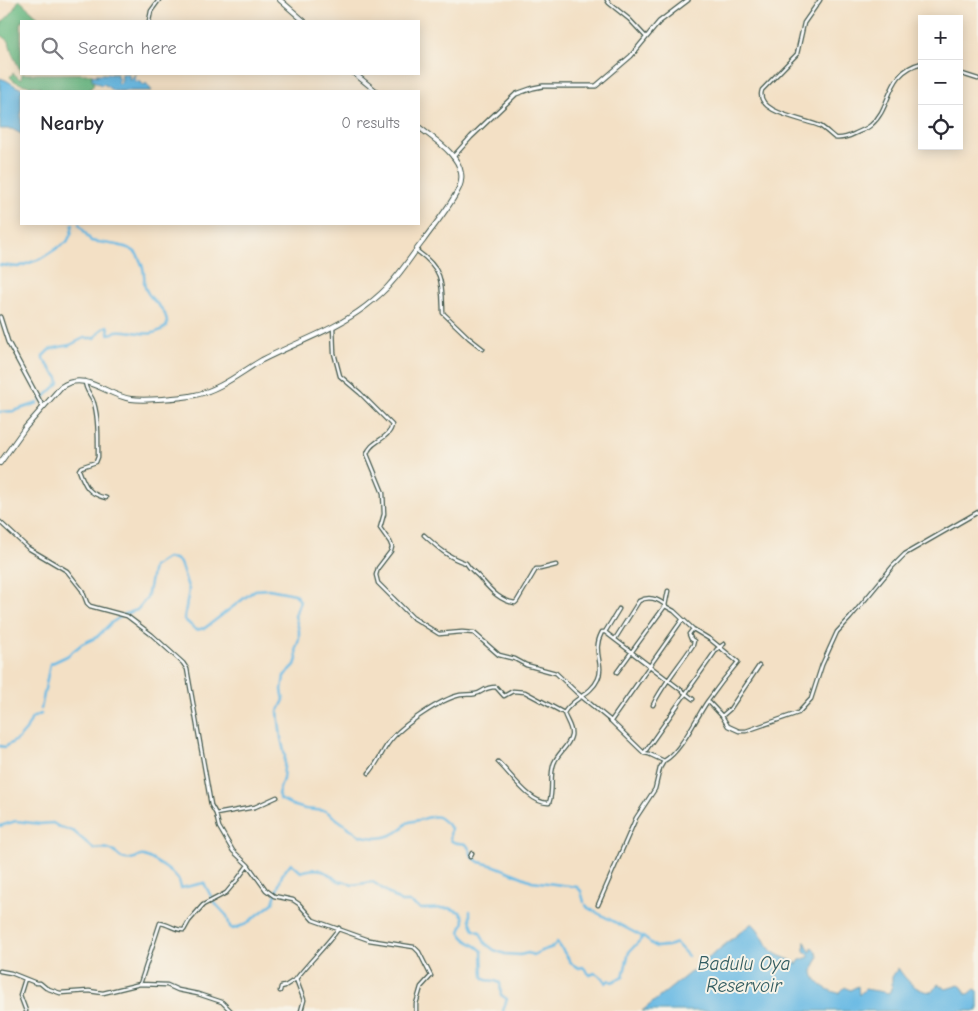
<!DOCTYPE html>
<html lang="en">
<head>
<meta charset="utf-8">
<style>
	body { margin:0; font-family:"Comic Neue",sans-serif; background:#f7f7f7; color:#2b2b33 }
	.controls { position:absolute; right:15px; top:15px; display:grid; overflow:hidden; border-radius:0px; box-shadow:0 2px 12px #0003 }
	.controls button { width:45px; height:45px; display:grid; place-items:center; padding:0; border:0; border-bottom:1px solid #e1e1e2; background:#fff; color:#2b2b33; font:25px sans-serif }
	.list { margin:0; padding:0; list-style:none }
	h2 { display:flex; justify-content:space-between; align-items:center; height:65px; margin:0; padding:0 20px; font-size:21px }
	h2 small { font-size:16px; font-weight:400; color:#7c7c81 }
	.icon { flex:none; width:28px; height:28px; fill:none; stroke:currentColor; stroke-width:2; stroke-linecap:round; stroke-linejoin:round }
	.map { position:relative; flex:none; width:978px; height:1011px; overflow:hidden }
	.search { position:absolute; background:#fff; box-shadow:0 2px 12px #0003; left:20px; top:20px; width:400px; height:55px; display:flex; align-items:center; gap:12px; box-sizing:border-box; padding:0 18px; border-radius:0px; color:#7c7c81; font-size:19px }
	.panel { position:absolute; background:#fff; box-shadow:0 2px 12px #0003; left:20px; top:90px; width:400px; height:135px; border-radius:0px }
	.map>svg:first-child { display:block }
	.forest { fill:#6cbb85; stroke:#467c5c }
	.water { fill:#69bae4; stroke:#447c8c }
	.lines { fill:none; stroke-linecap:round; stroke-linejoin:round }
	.canal { stroke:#69bae4; stroke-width:2.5 }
	.minor-casing { stroke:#3f554a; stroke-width:5 }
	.tertiary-casing { stroke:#3f554a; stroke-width:5.5 }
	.secondary-casing { stroke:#3f554a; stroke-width:5.5 }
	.primary-casing { stroke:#3f554a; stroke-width:6 }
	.minor { stroke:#fff; stroke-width:2.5 }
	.tertiary { stroke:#fff; stroke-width:3 }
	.secondary { stroke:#fff; stroke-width:3 }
	.primary { stroke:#fff; stroke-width:4 }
	.labels { text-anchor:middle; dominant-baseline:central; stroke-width:4; stroke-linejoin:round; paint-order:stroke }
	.water-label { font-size:19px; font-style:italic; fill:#325c60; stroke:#f7f3e8 }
</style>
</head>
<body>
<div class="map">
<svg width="978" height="1011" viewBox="0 0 978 1011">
	<rect width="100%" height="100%" fill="#f7f3e8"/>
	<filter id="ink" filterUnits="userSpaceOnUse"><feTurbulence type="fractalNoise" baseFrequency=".02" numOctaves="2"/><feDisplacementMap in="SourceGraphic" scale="10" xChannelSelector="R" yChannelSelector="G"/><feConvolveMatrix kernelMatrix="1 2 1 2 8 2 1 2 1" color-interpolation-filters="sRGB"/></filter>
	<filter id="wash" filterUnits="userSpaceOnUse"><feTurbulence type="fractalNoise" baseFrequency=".0096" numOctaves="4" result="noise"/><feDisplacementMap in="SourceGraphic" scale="20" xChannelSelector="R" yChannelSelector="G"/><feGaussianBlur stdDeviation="1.12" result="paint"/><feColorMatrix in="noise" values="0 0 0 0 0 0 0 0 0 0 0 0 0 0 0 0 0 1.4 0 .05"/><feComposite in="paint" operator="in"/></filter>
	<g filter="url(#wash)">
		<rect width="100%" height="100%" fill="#f3e0c5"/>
		<path class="forest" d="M19,0l24,21h-22v51l-9,-19 -3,-12 -9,-7 2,-12 8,-7z
			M13,73l8,7 1,-6h69l3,11 -6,6h-46l-2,-4c-11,-2 -22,-1 -30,-10z"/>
		<path class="water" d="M96,74h21v3l2,2 -2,3 3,2 2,-5 -1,-5h8l1,7 5,-7v8l3,-1 6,4 2,-2 6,8h-39l-9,-7 -3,1 -9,-5v-5l6,1z
			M0,78c9,2 14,9 23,11 6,1 10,-1 16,2h-18v43l-9,-5h-12z
			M752,923c9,8 11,17 18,26 8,9 18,8 27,15l3,-4 9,-3v-2l-5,-4 1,-10 4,9 2,2 1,-5 2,2 4,7c0,6 -5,8 -5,14 -1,12 16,22 26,23l6,-6 5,3 8,-4 1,9 6,-6 24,4 3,-6v-10l6,-9c9,13 18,24 35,24l5,-8 8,5 13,-4 3,2 4,7h3l6,-5 3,2v20h-336z"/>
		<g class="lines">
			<path class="canal" d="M0,265l18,2 22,-8 27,-17 4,-8 2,-10
				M41,400l18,-17 -1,-5 -15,-19v-3l6,-6 6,-2 15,-3 14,-7h11l5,-7 7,-5 2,2 -1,4 1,2 4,-1 3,-2c20,-2 32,10 51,-5 1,-21 -17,-22 -22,-39 -2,-4 0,-8 -1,-12 0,-6 -4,-17 -8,-22 -7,-8 -33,-10 -45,-12l-12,-17
				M0,412l14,-1 24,-8
				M41,709l9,-45 17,-8 15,-12 15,-7 14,-14 14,-9 12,-4 10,-12 6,-31 14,-9 8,1 5,4 9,27 -5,29 12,11 9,-2 50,-38 14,-1 26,5 5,7 -5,15 4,14v9l-3,9 1,11 -2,6 -11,11 -2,14 2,10 -6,12 3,26 4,18 -2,23 -5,15 2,5 12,6 13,4 21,2 33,24c18,6 36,3 48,-12 4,-2 8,-2 12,-3 19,-5 17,-7 32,8 -3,17 2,14 15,16l4,6 2,7 7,5 16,4 37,15 45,6 4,4 3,11
				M0,746l5,1 13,-8 8,-9 6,-12 9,-4
				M0,826l16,-5 24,3 13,-1 6,4 14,4 21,18c6,-1 13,-2 19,2 4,2 5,6 9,7 9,3 11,0 19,-2 5,-2 32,16 36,22 3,2 3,7 4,10l23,-5 10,19 13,14 3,11 3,2 13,-5 27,-21 9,-28 9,-12 10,9c21,-7 23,0 39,10l4,-1 8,4 21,-3 28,20h8l12,7 28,-1 11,4 3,4 1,5 -4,11c5,11 15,11 22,19l1,26 3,3 9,1 5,2 1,12 6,4 -4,12
				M586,905l2,3 55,29 13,10 12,-1 8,-3 12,13
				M470,911v9l4,10 6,2 5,11 9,7 11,4 15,1 8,-2 5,2 8,-4 12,-4 4,-5 15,22 7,4 4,-1 7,8 5,-2 8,5 3,5 3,-3 3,2 11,-5 6,-25 14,-15"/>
		</g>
	</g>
	<g filter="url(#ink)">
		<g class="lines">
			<defs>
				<path id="minor" d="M607,0l2,3 20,16 17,18
					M820,0l-16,23 -7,31 -35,36c-8,23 43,29 58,36 5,3 10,8 15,12 8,1 13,-1 19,-4 6,-3 13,-5 17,-9 22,-18 14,-53 51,-62
					M149,21l2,-10 8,-11
					M959,73l19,6
					M417,251c27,19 25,32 26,62l26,25 14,11
					M333,327l1,26 6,23 20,17 32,32c-2,14 -22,16 -25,29l16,39 1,21 -4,14 10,14 2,5 -1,4 -13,17 -2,7 2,8 34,34 27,17 23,-2 12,1 25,22 16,4 11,6 30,8 20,19 35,29 33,32 5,1 15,7c17,-9 32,-43 43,-59 10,-14 20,-27 31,-40l-27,-22 -18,-11 -19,-18 -9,-5
					M85,381c0,10 7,14 9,22 5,17 4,37 4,54l-2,5 -15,5 -2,3c6,16 9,24 27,28
					M0,522l28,26 39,23 15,19 5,13 3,3 37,10 25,19 31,28 4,6 24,136 5,9 3,13 14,24 15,14 18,25 8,6 19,4 6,4 14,16 56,20 45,7 5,5 12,24 -10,11 -5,17v7
					M424,535c13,12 25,23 42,28 4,7 9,9 14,15 10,11 19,23 35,25l2,-2 19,-32h4l16,-4
					M605,632l88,67
					M615,639l24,-38c9,-5 17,-3 25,3
					M617,672l48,-66 3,-15
					M708,701l14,15 6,10 11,5h7l52,-18 13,-14 11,-34 15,-33 13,-14 43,-52 12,-12 73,-42
					M653,705c10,-21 27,-40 40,-60l1,-4 -3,-2 -2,-5 4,-5
					M722,716l8,-7 29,-43
					M611,721l71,-101
					M644,753l73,-104 7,-5
					M498,762c13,12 32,42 51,41 5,-13 0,-27 5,-40 4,-10 15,-17 17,-27 2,-8 -5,-15 -7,-23 7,-14 27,-18 34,-34 7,-16 -7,-27 4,-47h3l14,-23
					M369,773c9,-10 13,-22 21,-32 11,-15 51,-42 70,-46 5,-1 10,0 15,-1 8,-1 8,-7 21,-7l8,9 9,-5 12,1 39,21
					M216,814l39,-7 22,-10
					M470,857l2,-4
					M598,905l38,-87 19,-29 5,-21 4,-7
					M0,971l11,2 25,10h4l6,5 14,5 29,-2 14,2 37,-9
					M25,979l-5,16 6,16
					M280,991l1,-4 4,-1 11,-7
					M231,1011l-9,-9 -24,-8 -20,-4 -11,-5 -27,-1 20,-61c9,1 16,8 24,7l5,-9 14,-16 23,-12 11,-13 11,-15
					M301,1011l3,-11 -8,-21c14,-18 30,-33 43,-51"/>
				<path id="tertiary" d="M453,157l18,-20 45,-43 17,-6 10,-2h53l35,-30 28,-34 29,-22"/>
				<path id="secondary" d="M0,317l8,25 35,65"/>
				<path id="primary" d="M280,0l24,21
					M355,74l21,17
					M0,463l25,-35 36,-41c24,-17 46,9 70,12 14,2 50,-1 64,-4 25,-5 46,-23 67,-35 35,-18 73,-30 104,-54 9,-7 18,-14 25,-23 12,-13 21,-28 32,-42 12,-17 27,-34 36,-53 2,-5 3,-10 2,-15 -3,-20 -28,-34 -42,-46"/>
			</defs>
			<use href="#minor" class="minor-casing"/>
			<use href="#tertiary" class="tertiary-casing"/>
			<use href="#secondary" class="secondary-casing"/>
			<use href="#primary" class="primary-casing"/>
			<use href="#minor" class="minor"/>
			<use href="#tertiary" class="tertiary"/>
			<use href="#secondary" class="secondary"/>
			<use href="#primary" class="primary"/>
		</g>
	</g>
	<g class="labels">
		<g class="water-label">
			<text x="744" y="964">Badulu Oya<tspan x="744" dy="22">Reservoir</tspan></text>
		</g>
	</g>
</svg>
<div class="controls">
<button>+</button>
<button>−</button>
<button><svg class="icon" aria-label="locate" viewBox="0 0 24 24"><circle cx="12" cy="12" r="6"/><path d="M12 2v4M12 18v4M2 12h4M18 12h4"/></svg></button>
</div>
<div class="search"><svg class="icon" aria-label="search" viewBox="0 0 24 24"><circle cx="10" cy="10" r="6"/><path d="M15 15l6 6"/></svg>Search here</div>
<section class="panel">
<h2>Nearby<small>0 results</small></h2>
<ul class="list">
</ul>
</section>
</div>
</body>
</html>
